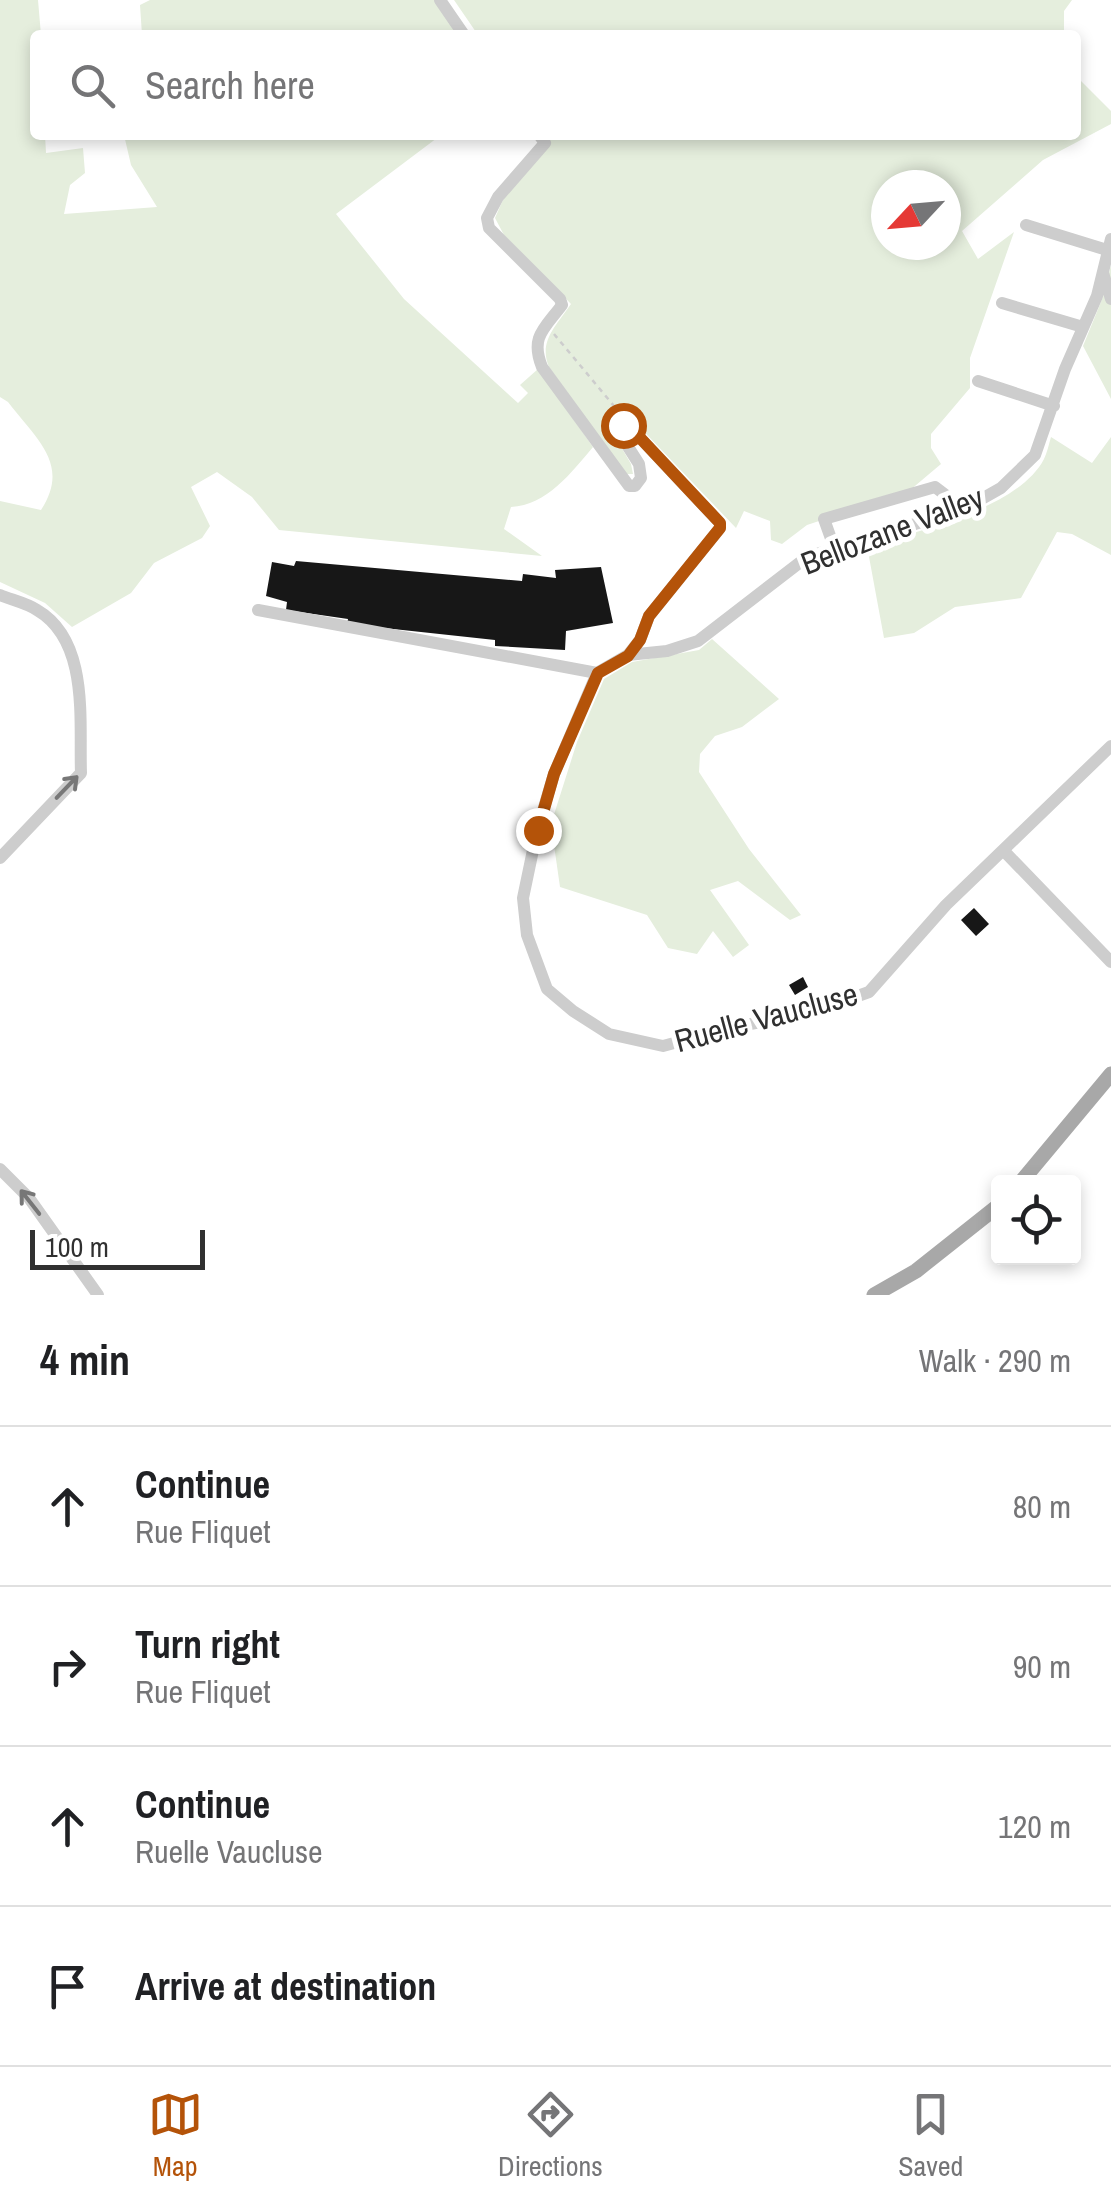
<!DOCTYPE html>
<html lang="en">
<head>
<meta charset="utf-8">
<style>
	body { margin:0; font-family:"Archivo Narrow",sans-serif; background:#f2f2f2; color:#202124 }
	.controls { position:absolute; right:30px; bottom:30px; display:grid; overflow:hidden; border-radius:10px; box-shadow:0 5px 15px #0003 }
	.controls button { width:90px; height:90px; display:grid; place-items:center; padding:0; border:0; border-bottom:2px solid #e0e0e0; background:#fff; color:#202124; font:50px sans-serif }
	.compass { position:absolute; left:871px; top:170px; width:90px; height:90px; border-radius:50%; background:#fff; box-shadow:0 5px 15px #0003; rotate:244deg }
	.scale { position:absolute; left:30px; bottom:25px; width:175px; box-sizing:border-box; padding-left:10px; border:5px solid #303030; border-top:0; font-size:28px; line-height:35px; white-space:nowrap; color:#303030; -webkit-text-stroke:8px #fff; paint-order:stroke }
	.stop { position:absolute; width:30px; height:30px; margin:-22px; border:8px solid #b45309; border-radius:50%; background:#fff }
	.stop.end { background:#b45309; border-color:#fff; box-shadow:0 2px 10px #0008 }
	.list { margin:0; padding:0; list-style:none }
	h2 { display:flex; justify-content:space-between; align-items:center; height:130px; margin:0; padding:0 40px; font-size:42px }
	h2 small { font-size:32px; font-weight:400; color:#757577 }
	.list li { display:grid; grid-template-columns:65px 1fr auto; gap:30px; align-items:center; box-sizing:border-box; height:160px; padding:0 40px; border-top:2px solid #e0e0e0 }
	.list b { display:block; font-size:38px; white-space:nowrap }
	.list p { margin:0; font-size:32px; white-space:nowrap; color:#757577 }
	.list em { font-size:32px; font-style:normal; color:#757577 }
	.icon { flex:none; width:55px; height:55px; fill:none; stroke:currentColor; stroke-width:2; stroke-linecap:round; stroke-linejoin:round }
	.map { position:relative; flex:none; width:1111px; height:1295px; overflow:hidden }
	.search { position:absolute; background:#fff; box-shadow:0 5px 15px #0003; left:30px; right:30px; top:30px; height:110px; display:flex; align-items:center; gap:25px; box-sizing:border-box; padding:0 35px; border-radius:10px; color:#757577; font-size:38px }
	.sheet { height:770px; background:#fff }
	nav { display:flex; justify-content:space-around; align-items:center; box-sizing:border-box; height:140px; border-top:2px solid #e0e0e0; background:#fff; font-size:28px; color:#757577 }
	nav a { display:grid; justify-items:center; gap:5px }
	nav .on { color:#b45309 }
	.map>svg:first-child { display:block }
	.green { fill:#e5eedd; fill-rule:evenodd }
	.building { fill:#171717 }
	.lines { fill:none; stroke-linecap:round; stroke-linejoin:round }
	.path { stroke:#cdcdcd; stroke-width:2.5; stroke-dasharray:5 5; stroke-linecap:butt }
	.minor { stroke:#cdcdcd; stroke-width:12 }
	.major { stroke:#a8a8a8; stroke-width:15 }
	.oneway { stroke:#777 }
	.route { stroke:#b45309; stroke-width:12 }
	.labels { text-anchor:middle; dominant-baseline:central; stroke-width:10; stroke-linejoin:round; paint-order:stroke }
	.street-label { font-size:32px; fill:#303030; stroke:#fff }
</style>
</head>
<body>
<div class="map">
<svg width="1111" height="1295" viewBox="0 0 1111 1295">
	<rect width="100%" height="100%" fill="#fff"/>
	<path class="green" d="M0,0h38l3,35h-6v100h10l1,18 37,-5 2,25 -15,12 -6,29 93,-7 -26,-42 -7,-30h317l-105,79 68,85 114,104 10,-10 -8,-8 18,-16 55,78c-22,26 -46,58 -82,60l-7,22 38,27 -263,-26 -27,-33 -35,-25 -26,15 19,39 -8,12 -48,25 -23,30 -59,34 -27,-24 -45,-21v-81l41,9c30,-46 -5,-71 -33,-108l-8,-5z
		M150,0h286l24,35h-318l-2,-30z
		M454,0h618l-8,11v24h-586z
		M1076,76l35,35v13l-68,36 -81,71 16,28 36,-27 -44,126v30l-39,46v14l10,16 -32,27 -102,34 -25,19 -11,-4 -1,-19 -26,-10 -8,17 -106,-111 -10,1 -10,10 21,36 2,10h-7l-77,-107c-11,-26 8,-42 22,-63l-67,-69 -9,-17 7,-16 43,-67h531zM886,185h60v60h-60z
		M1111,265v134l-28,-53 20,-49z
		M1051,437l41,26 19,-26v118l-39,-21 -15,-2 -36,66 -66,9 -41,26 -30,5 -17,-92c49,-14 152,-38 177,-87 3,-6 5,-15 7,-22z
		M712,639l67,60 -37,28 -27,9 -15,18 -1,18 50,77 52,66 -11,5 -52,-39 -28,9 39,55 -16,12 -20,-26 -16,23 -29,-6 -21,-33 -87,-28 -9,-63 26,-82 27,-63 28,-17 67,-12z"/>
	<path class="building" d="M296,561l226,20 1,-7 33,4 -1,-8 46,-3 12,56 -47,8 -1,19 -70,-4v-6l-148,-16 1,-5 -62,-9 1,-8 -21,-6 6,-34 22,4z
		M974,908l15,16 -13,12 -15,-16z
		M803,977l5,10 -13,8 -6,-10z"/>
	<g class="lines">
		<path class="path" d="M554,334l65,78"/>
		<path class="minor" d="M440,0l24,35
			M539,135l6,8 -47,54 -11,21 2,10 71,71 2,6c-18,24 -32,32 -20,62l87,119h6l6,-8 -2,-14 -21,-33 5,-6 6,1 91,97v5l-71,88 -9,24 -12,15
			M1026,225l81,25
			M1103,273l8,26
			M1002,303l81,24
			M978,381l76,25
			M834,547l-10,-28 111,-32 29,22
			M0,595c12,5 27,8 37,15 53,31 42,112 44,163l-81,85
			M258,610l339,63
			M597,673l-43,101 -17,57 -14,67 4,37 20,54 26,22 36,23 54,12 67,-18 83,-16 56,-20 77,-87 165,-159
			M597,673l31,-18 39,-4 31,-10 109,-84 157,-48 37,-21 34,-33 30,-86 32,-73 14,-57
			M1004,851l107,111
			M0,1169l29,29 69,97"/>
		<path class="major" d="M1021,1182l90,-108
			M874,1295l42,-24 82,-65"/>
	</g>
	<defs><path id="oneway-shaft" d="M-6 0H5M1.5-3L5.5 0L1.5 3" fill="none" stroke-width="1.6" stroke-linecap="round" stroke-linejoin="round" transform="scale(2.5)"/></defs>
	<g class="oneway">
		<use href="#oneway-shaft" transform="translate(67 787) rotate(-46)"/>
		<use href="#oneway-shaft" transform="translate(30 1202) rotate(-128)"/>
	</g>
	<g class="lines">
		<path class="route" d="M538,830l16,-56 44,-101 30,-17 12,-16 9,-24 71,-88v-5l-91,-97 -6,-1"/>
	</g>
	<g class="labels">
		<g class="street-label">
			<text transform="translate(892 530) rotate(-21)">Bellozane Valley</text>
			<text transform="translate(766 1017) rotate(-15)">Ruelle Vaucluse</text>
		</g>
	</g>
</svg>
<div class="controls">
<button><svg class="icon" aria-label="locate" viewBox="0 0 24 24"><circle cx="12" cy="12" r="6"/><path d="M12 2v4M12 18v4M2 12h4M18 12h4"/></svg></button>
</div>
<svg class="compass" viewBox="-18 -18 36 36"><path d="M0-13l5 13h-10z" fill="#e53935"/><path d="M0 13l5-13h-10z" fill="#757577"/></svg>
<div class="scale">100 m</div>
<div class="stop" style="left:623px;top:425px"></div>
<div class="stop end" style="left:538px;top:830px"></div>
<div class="search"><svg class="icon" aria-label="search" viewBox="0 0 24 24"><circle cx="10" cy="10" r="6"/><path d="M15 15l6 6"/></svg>Search here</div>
</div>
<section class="sheet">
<h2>4 min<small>Walk · 290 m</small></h2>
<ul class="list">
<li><svg class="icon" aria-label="ahead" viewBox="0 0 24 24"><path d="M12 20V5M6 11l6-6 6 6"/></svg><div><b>Continue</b><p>Rue Fliquet</p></div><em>80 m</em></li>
<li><svg class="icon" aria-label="right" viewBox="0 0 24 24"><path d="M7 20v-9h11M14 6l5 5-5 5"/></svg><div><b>Turn right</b><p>Rue Fliquet</p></div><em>90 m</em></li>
<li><svg class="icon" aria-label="ahead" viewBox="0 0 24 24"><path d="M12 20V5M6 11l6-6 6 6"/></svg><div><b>Continue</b><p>Ruelle Vaucluse</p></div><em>120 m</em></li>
<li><svg class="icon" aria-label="arrive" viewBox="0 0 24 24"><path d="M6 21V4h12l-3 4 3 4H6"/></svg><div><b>Arrive at destination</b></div></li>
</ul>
</section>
<nav>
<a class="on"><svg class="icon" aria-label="map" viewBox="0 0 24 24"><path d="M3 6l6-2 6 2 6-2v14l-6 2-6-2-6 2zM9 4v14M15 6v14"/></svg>Map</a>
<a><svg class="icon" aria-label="directions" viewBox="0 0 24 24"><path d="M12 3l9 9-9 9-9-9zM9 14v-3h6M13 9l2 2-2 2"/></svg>Directions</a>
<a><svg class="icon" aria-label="saved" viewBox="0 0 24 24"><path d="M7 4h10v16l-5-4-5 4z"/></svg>Saved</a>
</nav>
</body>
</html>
